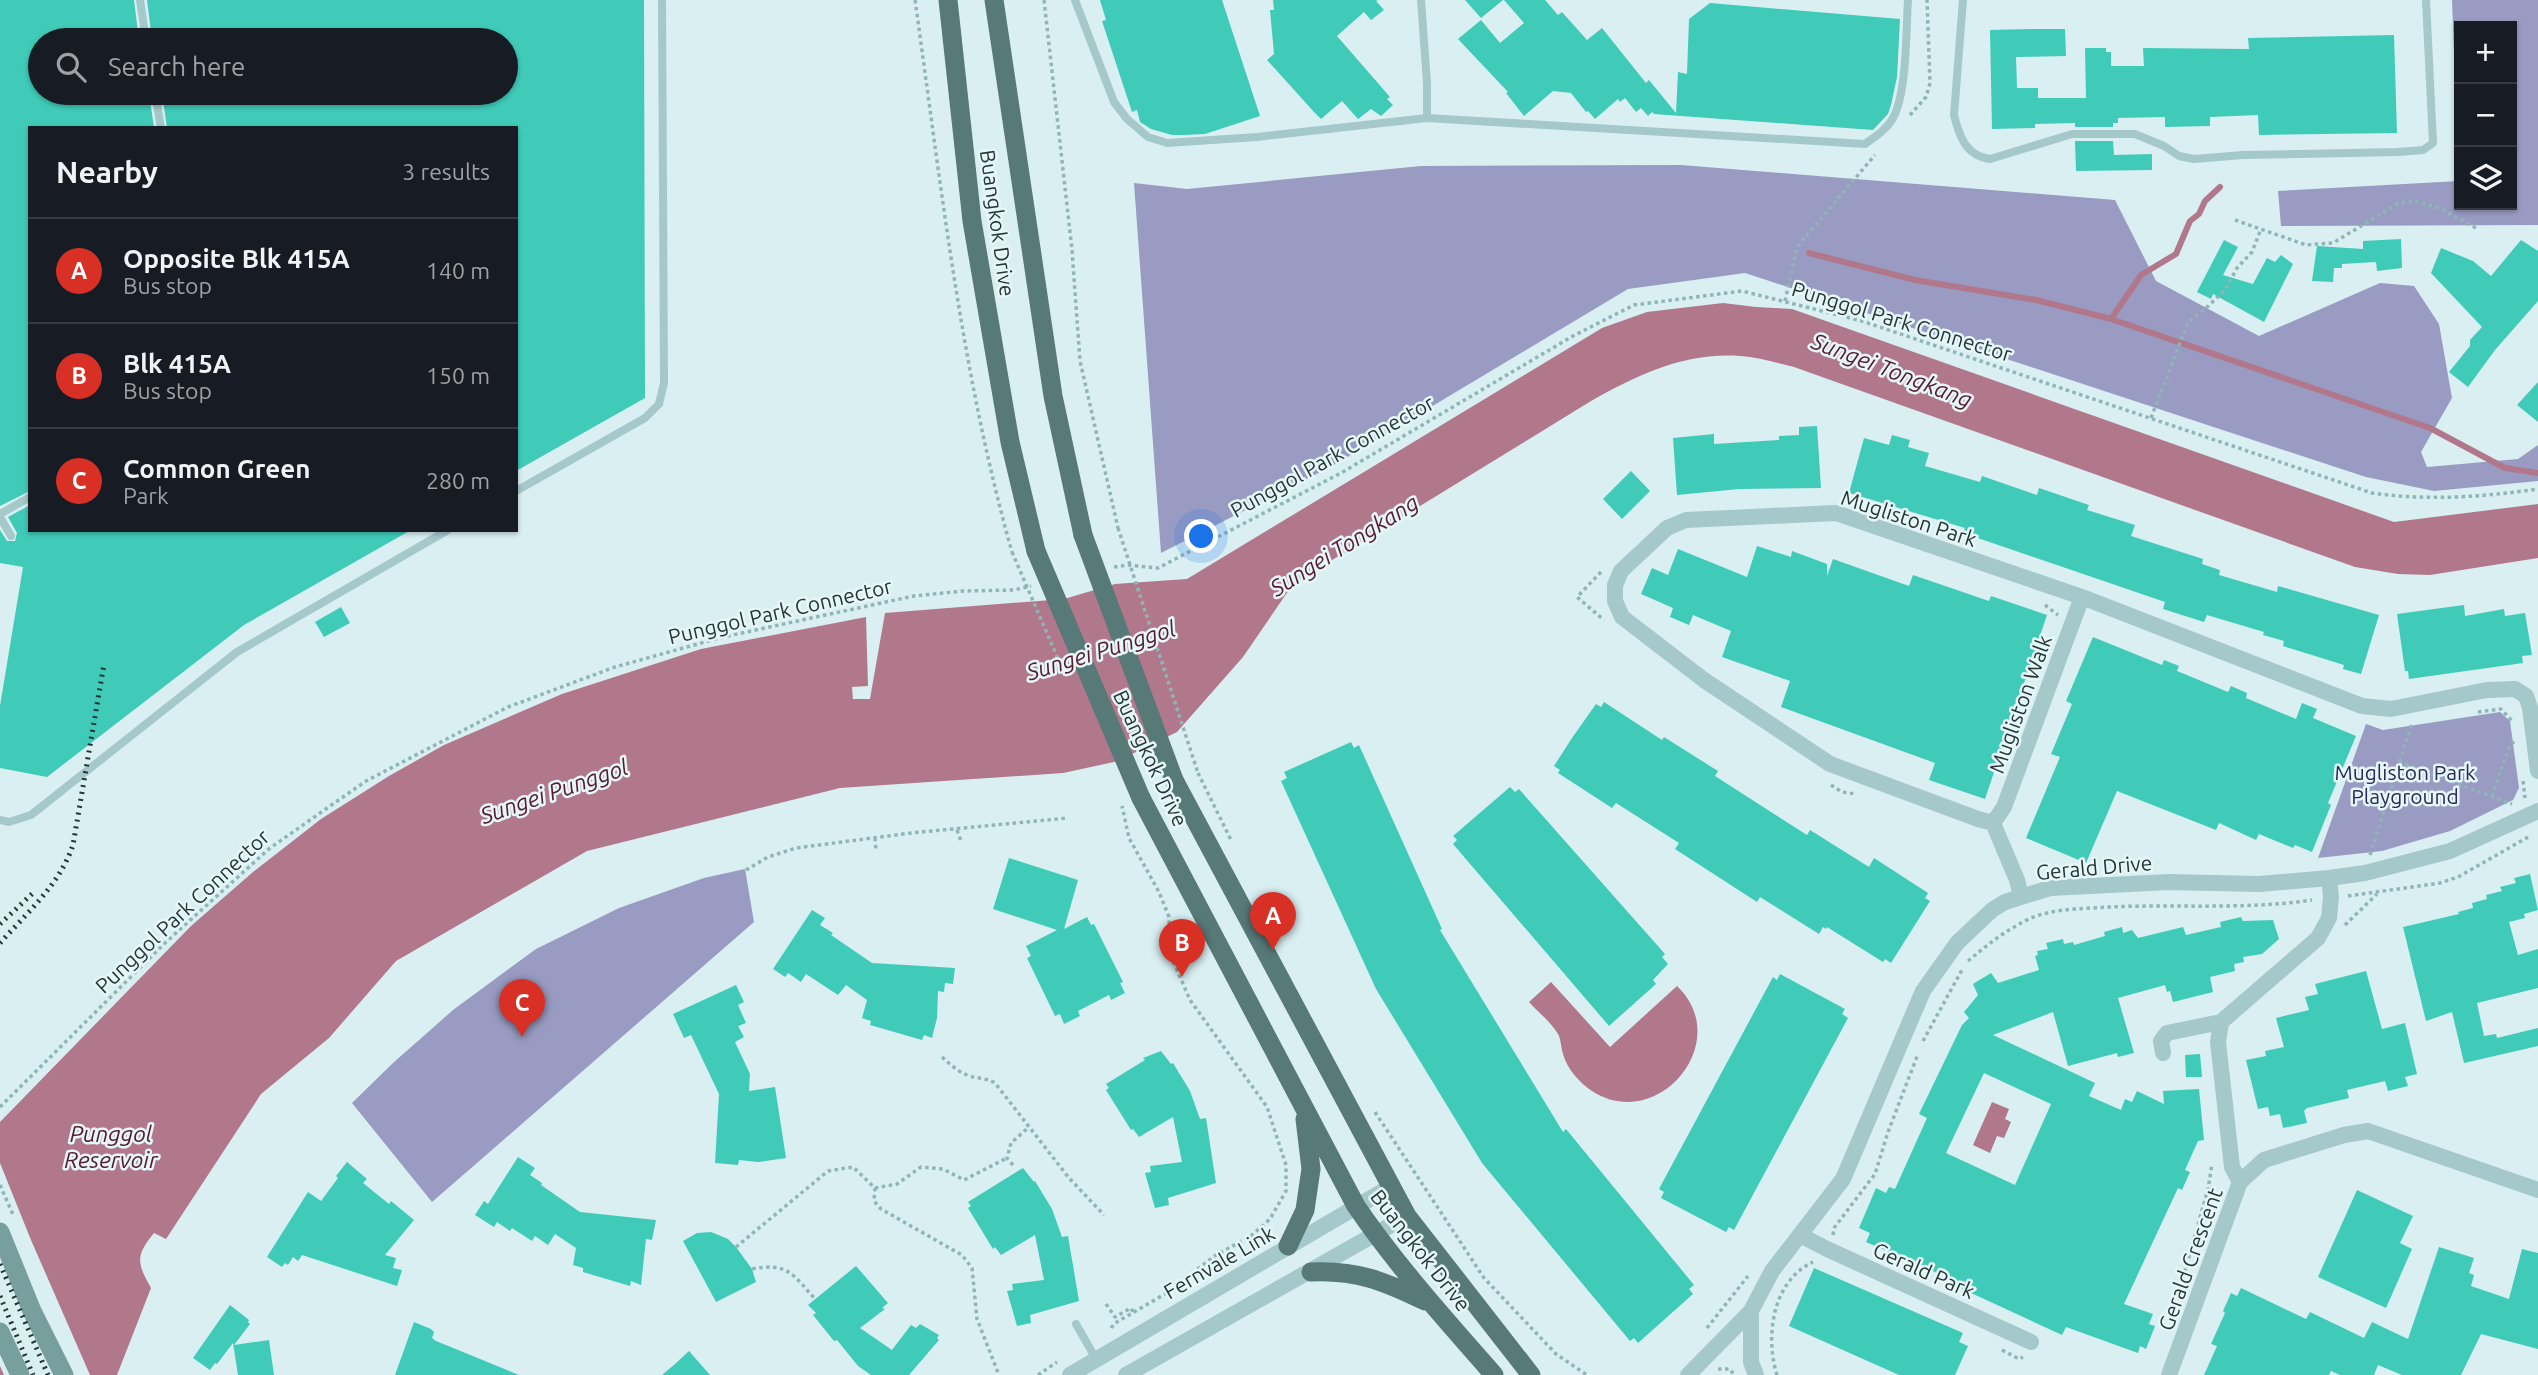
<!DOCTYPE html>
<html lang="en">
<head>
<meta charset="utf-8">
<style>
	body { margin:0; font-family:Ubuntu,sans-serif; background:#20242c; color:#f1f3f6 }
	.controls { position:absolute; right:21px; top:21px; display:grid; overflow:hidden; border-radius:0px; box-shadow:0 2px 5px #0004 }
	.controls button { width:63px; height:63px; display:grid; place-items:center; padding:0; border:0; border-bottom:2px solid #363941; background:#171b24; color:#f1f3f6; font:35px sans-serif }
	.you { position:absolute; left:1202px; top:537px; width:24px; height:24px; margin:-18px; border:5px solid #fff; border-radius:50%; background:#1a73e8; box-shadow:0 0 0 10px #1a73e833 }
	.badge { display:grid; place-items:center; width:46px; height:46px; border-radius:50%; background:#d93025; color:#fff; font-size:23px; font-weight:700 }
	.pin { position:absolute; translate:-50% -58px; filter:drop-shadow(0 2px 4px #0008) }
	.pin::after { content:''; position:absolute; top:37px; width:24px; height:21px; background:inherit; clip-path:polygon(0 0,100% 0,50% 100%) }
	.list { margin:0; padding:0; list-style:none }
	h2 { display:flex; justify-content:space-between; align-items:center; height:91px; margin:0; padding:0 28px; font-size:30px }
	h2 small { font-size:23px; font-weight:400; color:#9ea1a6 }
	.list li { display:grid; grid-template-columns:46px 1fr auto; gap:21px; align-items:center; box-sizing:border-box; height:105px; padding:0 28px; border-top:2px solid #363941 }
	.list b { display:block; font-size:26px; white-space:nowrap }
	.list p { margin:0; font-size:23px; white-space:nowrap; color:#9ea1a6 }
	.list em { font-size:23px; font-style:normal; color:#9ea1a6 }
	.icon { flex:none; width:38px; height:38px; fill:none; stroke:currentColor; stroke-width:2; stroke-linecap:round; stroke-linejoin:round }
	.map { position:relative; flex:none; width:2538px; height:1375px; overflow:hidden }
	.search { position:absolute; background:#171b24; box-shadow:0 2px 5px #0004; left:28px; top:28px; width:490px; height:77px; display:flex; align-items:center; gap:18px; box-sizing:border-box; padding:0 24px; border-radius:38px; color:#9ea1a6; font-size:26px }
	.panel { position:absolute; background:#171b24; box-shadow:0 2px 5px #0004; left:28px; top:126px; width:490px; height:406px; border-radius:0px }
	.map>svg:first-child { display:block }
	.green { fill:#999bc2; fill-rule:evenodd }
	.water { fill:#b1778b }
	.pier { fill:#d9eff2 }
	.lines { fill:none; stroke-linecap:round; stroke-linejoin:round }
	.stream { stroke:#b1778b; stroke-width:6 }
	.building { fill:#3fcbb8; fill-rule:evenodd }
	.path { stroke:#8fb5b7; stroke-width:3.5; stroke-dasharray:3.5 3.5; stroke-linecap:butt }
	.service { stroke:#a5c8cb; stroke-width:8 }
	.minor { stroke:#a5c8cb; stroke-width:16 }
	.secondary { stroke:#769f9e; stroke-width:19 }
	.primary { stroke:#577977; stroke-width:19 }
	.rail { stroke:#263635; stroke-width:5; stroke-dasharray:2 5; stroke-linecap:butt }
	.path-bridge { stroke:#8fb5b7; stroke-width:3.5; stroke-dasharray:3.5 3.5; stroke-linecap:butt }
	.primary-bridge { stroke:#577977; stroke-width:19 }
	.labels { text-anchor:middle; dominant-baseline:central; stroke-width:5; stroke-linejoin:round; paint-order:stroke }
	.street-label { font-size:21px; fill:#263635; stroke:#e6f7fa }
	.park-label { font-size:21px; fill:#292a55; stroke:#e6f7fa }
	.water-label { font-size:23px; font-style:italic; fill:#591a2e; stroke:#e6f7fa }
</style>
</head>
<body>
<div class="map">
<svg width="2538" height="1375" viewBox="0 0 2538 1375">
	<rect width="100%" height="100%" fill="#d9eff2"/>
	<path class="green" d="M2452,0h86v225l-257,1 -3,-35 181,-10zM2512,26v179h-53v-179z
		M1681,165l434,35 41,81 103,55 121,-53 34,3 25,38 13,74 -31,54 6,15 91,-8 20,-14v36l-104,10 -68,-14 -621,-204 -117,16 -294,176 -173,88 -27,-370 53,6 234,-23z
		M2500,712l10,9 9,67 -6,12 -63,31 -68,20 -64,7 48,-134 17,6z
		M745,869l9,53 -322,280 -80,-99 41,-40 60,-53 83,-61 83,-41 85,-30z"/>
	<path class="water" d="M1723,303l33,4 36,2 602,213 144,-18v54l-108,17 -32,-1 -43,-7 -561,-200c-18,-4 -36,-10 -54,-11 -56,-4 -102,19 -149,45l-298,183 -50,73 -66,75 -41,20 -22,10 -51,11 -223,15 -253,63 -191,110 -67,77 -68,56 -95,145 -12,-6c-19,23 -17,30 -3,55l-34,87h-117v-253l191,-196 62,-54 68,-53 68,-43 55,-31 118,-51 139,-45 165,-32 2,69 -16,1 1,12h17l15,-86 179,-14 51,-15 72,-5 415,-251 45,-16z
		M1551,982l59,65 67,-61c58,55 -19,148 -85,105 -12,-8 -25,-22 -29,-37 -2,-6 -2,-15 -5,-20 -7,-12 -20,-22 -29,-32z
		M1992,1102l17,7 -4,10 6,3 -7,16 -7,-2 -7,17 -17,-8z"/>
	<path class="pier" d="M0,1163l31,77 59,135h-86l-4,-9z"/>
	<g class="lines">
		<path class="stream" d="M1809,253l106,27 121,20 75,19 319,109 75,40 33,5
			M2111,319l30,-44 35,-21 14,-33 9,-7 6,-13 15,-14"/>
	</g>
	<path class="building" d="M0,0h134l5,40h-99v53h109l5,35h-124v363l-30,15z
		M147,0h497l1,398 -129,73v-343h-349l-5,-35h344v-53h-354z
		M1100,0h122l38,116 -55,18 -21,1h-12l-21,-6 -11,-7 -3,-12 -5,2 -30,-91 4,-1z
		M1273,0h105l-2,1 8,9 -13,10 -7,-8 -27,24 53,61 -3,2 6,6 -12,11 -10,-7 -13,10 -16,-18 -21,18 -7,-7 -47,-52 7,-6 -4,-44h4z
		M1465,0h38l-22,18z
		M1504,0h41l13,15 4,-3 25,28 15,-12 44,55 3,-3 27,33 2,-41 9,2 2,-55 21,-16 190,16 -3,58 -6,28 -3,9 -15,16 -219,-16 -2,-2 -4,4 -7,-8 -5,4 -11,-14 -5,4 -2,-3 -23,20 -7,-8 -2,1 -15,-19 -18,-2 -29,25 -18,-23 2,-1 -50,-53 23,-19 19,23 24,-20z
		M2030,29h35l1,27 -50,1 1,31h21v10h48l-1,-50h21v4h5v14h33l-1,-18 106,1 -1,-11 146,-3 3,98 -138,2 -1,-20 -48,2v9l-45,1v-10l-47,1v5h-5v4h-38v-4l-40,1v4l-43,1 -2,-99z
		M2075,141h38l1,14 38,-1v16l-76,1z
		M2401,239l1,29 -25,3 -1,-9 -34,2v4h-8l-1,14 -21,-1 5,-35 46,3v-8z
		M2224,240l14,7 -15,28 30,9 14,-26 8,4 6,-7 12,9 -29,58 -51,-28 -2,5 -14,-7z
		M2521,240l17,11v50l-43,49 -27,37 -19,-15 21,-26v-6l12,-13 -51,-54 10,-25 32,13 18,15z
		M2538,382v40l-21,-17z
		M1817,426l4,62 -82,1 -62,6 -4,-57 41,-4v10l65,-4v-4l20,-1v-8z
		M1892,435l18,5 -2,7 21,6 -4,13 55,16 2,-6 55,19 2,-7 50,17 -2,5 48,15 -4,11 72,23 -1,5 18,6 -1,5 58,17 1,-6 101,29 -18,59 -18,-5 1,-4 -61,-19 1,-5 -21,-6 1,-3 -57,-17 -3,7 -41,-13 2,-7 -202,-69 2,-5 -116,-35 15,-55 25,7z
		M1631,471l19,20 -28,28 -19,-20z
		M30,505v25h381l-167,95 -197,152 -47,-9v-62l23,-139 -23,-4v-33l7,11h8l2,-8 -9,-16z
		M1757,546l34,11 1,-6 35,13v12l6,-17 76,27 4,-11 76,26 2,-5 56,19 -62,184 -56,-19 6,-17 -154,-56 9,-26 -68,-24 9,-26 -38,-16 -4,10 -19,-8 3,-9 -32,-14 11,-26 16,7 10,-26 69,28z
		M2464,605l1,11 39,-7 1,7 20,-3 7,42 -10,1 1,7 -114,16 -1,-8h-3l-8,-57z
		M341,607l9,16 -26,14 -9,-15z
		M2093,637l69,28 2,-5 15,6 -2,5 51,21 3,-6 16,7 -1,5 50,21 6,-16 15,6 -4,9 43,18 -28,67 3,2 -19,47 -17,-7 -2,3 -34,-14 -3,6 -37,-17 -3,7 -99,-39 -31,72 -60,-25 34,-81 -9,-3 21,-50 -6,-3z
		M1604,702l58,38 2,-3 54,34 -3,5 92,59 3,-5 59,37 5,-9 54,35 -3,5 5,3 -39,62 -6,-4 -2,3 -56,-35 -1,2 -3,-2 -4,7 -59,-37 -3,5 -82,-53 4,-6 -63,-40 -4,5 -54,-35 2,-3 -6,-4 18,-28 24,-34 5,3z
		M1351,742l3,6 5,-3 83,184 -2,1 123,202 3,-3 128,156 -5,4 4,5 -55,49 -4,-5 -4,3 -148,-178 -106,-174 -95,-208 6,-3 -3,-6z
		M1510,787l5,5 4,-3 146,165 -3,3 6,7 -15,16 3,4 -47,42 -156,-182 4,-4 -4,-4z
		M1009,858l69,22 -14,49 23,-12 4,8 3,-1 29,58 -3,1 5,10 -14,7 -2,-5 -31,16 2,5 -16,8 -4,-10 -5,2 -28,-58 4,-2 -5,-10 31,-16 -64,-21z
		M2530,874l8,36 -14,4 1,4 -16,4 9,33 20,-6v39l-61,15 7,33 12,-2 1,4 41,-10v18l-74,17 -12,-51 -26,9 -23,-94 56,-13 -1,-2 15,-4 -1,-5 15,-4 -1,-4 16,-4 -2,-4 16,-4 -2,-5z
		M812,910l13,8 -5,7 13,8 -2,2 41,28 83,5 -2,16 -8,-1 -1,9 -6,-1 -1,27 -5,20 -8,-3 -2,5 -52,-15 1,-4 -9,-3 5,-18 -21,-15 -8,10 -32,-21 -5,8 -13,-9 -3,4 -12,-8z
		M2241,917l2,4 30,-1 6,19 -17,15 -19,3 1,5 -10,2 1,7 -25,6 3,15 -40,10 -3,-11 -3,1 -2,-7 -47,13 16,55 -16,4 -1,-4 -49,13 -15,-54 -60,23 102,48 -6,13 32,14 4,-11 7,3 5,-11 27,13 -1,-13 36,-2 5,51 -6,1 -13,29 5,2 -8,18 -4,-2 -54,116 29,10 -4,10 6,2 -9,23 -6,-3 -2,7 -72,-26 -4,8 -106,-49 2,-4 -92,-40 4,-9 -11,-5 17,-40 10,5 3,-6 6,2 32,-71 -8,-4 43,-89 7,-7 -5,-6 14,-17 -5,-11 18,-11 7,10 41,-13 -4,-14 3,-1 -1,-4 11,-2 -2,-6 9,-2 8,-2 1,5 9,-2 1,3 31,-9 -1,-4 18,-5 1,6 9,-3 6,8 45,-11 3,8 35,-8 -1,-5zM1984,1073l67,31 -36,81 -69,-32z
		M2366,971l16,58 23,-6 12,51 -12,3 3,9 -20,5 -3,-10 -38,9 2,8 -42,10 -3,3 3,12 -24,5 -3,-14 -10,2 -2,-9 -10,2 -12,-49 20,-4 -1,-5 19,-4 -8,-29 33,-8 -4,-13 13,-3 -3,-10z
		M1780,974l65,35 -3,5 6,4 -114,212 -5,-3 -3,5 -65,-34 3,-6 -5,-3 114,-212 4,3z
		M736,985l8,17 -6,3 8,18 -8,3 6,11 -9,5 15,32 -1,17 26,-4 11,71 -28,4 -19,-2 -1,5 -23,-2 4,-69 -28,-59 -7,3 -11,-24z
		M1161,1051l10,13 2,-1 17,28 10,28 6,-1 10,65 -48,15 1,7 -14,3 -10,-35 6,-1 -1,-6 32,-4 -9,-45 -34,20 -6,-8 -2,1 -25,-40 3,-2 -3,-4 39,-24 -2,-2z
		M2200,1054l2,23h-16l-1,-22z
		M518,1157l17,11 -5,7 12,8 -1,2 39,27 76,8 -4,20 -6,-1 -5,46 -10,-4 -1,5 -47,-14v-4l-10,-3 3,-17 -21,-14 -7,11 -13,-9 -3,5 -20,-13 -2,3 -13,-9 -3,5 -19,-12 9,-14 4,3z
		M347,1162l20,17 -4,4 26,21 2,-3 23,19 -29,35 11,3 -3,10 9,2 -5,16 -95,-31 -4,6 -5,-4 -5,8 -3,-2 -3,4 -15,-10 41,-65 13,9 17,-23 -2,-2z
		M1023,1168l11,14 1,-1 17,28 10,28 6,-1 11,65 -49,14 1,8 -14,3 -10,-35 6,-1 -1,-6 32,-4 -9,-45 -34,20 -6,-8 -2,2 -25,-41 3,-2 -3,-4z
		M2357,1190l56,26 -13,27 12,6 -26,59 -68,-31z
		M711,1232l17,7 8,8 16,22 4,13 -40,20 -33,-61 14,-8z
		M2439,1247l35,11 -5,15 5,2 -3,11 38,13 13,-50 16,4v96l-57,-15 -20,41h-59l-24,-10 -4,10h-34l-9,-4 -2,4h-125l13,-29 -6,-2 14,-31 -2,-2 8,-18 6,3 4,-8 65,31 4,-7 54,26 8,-16 36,17z
		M856,1266l32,37 -6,5 3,1 -25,19 32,22 19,-25 5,3 4,-4 19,11 -2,3 2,2 -30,35h-38l-13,-9 -21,-26 -3,1 -21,-26 3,-2 -8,-8z
		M1814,1268l149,65 -4,9 9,4 -13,29h-56l-110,-49z
		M230,1305l19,15 -1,2 2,2 -16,21 35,-5 5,35h-36l-5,-32 -16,21 -2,-1 -5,7 -17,-12z
		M414,1322l17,7 3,3 -2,6 4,3 83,34h-124z
		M689,1351l21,24h-48l13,-11z"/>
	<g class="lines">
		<path class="path" d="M915,0c26,184 46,372 97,552
			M1044,0l28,250 8,111 38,167
			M1910,115l16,-18 4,-14 -3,-83
			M2485,205h1
			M2235,220l71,25 27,-2 66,-40 15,-2 25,7 37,20
			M1785,301l12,-54 78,-92
			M2151,418l37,-96 16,-12 21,-20 12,-22 15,-16 9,-23
			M1114,567l13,-2 31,3 183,-95 232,-137 61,-31 108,-14 120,30 510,172c57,8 110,4 166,-4
			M1601,572l-24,25 27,23
			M2045,605l13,10
			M2478,712l23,-3 12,13
			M2399,762l113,42
			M1198,773l34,69
			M2523,781l2,17
			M1831,785l11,7 14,2
			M2492,796l18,-51 6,-5
			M957,830l4,11
			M875,838l1,13
			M2370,855l42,-132
			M746,870l22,-13 28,-9 115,-15 157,-15
			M2348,896l92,-13 18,-6 72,-41
			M2345,925l32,-31
			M1968,961c19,-16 38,-31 61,-42 24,-11 54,-10 80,-12 67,-3 136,3 203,-7
			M1923,1041l40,-73
			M942,1057c8,7 15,14 25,18 10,4 18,2 28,8l74,95 35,37
			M0,1107l166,-165 104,-94 96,-67 142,-74 107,-40 108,-30 191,-41 50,-5 50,-1 17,-4
			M1375,1112l109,166 72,76 31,21
			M1013,1165l-6,-7 4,-15 18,-16
			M0,1185l14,32
			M875,1188l-1,13 7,8 81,46 10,13 5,51 22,56
			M1833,1235l1,-7 41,-54 13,-42 30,-78
			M736,1247l92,-76 25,-4 22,21 22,-4 24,-17 22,2 21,11 43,-22
			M752,1269c37,-7 41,6 64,31
			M2179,1292l29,-103 4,-25
			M1106,1304l9,13 16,-9 2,4
			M1111,1328l4,-5 50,-29 51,-39 35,-19 19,-17 16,-28v-26l-19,-58 -77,-107 -20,-46 -1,-37 -10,-25 -30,-54 -7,-32
			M1707,1328l41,-52
			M2002,1350l17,9 4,-2
			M1718,1369h12l4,6
			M1038,1375l19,-13
			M1777,1375c-12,-38 -5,-94 36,-113"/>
		<path class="service" d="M140,0l6,40
			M1075,0l39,102 13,17 21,18 19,6 90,-6 170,-19 438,26c10,-7 22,-15 28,-26 14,-25 13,-87 15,-118
			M1421,0l6,83v35
			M1963,0l-9,115c5,21 12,41 36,44l82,-25h63l29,12 15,10 15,3 49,-4 155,-3 25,-2 10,-7 -7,-143
			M155,93l6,35
			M516,491l129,-73 14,-14 5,-21 -2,-383
			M0,514l30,-17
			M0,517l11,19
			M0,820l9,2 22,-7 206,-163 211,-122
			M1076,1324l20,35"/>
		<path class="minor" d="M1993,823l-15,-4 -148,-55 -126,-84 -82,-63 -7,-16v-16l6,-14 46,-43 19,-8 150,-7 246,84 280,109 29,3 96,-19 28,-1 11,7 4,12 8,63
			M1993,823l11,-16 78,-210
			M1993,823l24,57 4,16
			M2221,1022l-3,20 14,125 8,15
			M2163,1053l-2,-12 6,-8 54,-11 97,-84 11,-20 2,-21 -2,-19
			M1800,1235l27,14 204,93
			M1751,1311v51l5,13
			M1070,1375l320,-188
			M1126,1375l281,-159
			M1688,1375l63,-64 21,-40 71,-92 80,-188 34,-48 35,-33 13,-8 45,-14 119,-6 90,2 70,-6 36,-5 85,-22 88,-40
			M2169,1375l71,-193 24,-22 80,-25 24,-4 170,59"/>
		<path class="secondary" d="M0,1232l32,79 32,64
			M0,1332l20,43"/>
		<path class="primary" d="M948,0l24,221 38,221 26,109
			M994,0l59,396 30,139
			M1174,780l233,436 124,159
			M1141,798l215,408c41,60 90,114 138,169
			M1288,1246l17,-36 6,-41 -6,-50
			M1311,1272c46,-2 73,9 114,29"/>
		<path class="rail" d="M0,924l33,-31
			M0,943c27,-30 60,-59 73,-98l31,-181
			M0,1264l48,111
			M0,1296l33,79"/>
		<path class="path-bridge" d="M1118,528l80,245
			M1012,552l53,123"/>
		<path class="primary-bridge" d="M1083,535l91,245
			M1036,551l105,247"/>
	</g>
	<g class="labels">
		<g class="street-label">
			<text transform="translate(998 223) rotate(82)">Buangkok Drive</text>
			<text transform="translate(1902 321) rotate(17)">Punggol Park Connector</text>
			<text transform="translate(1332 456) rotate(-29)">Punggol Park Connector</text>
			<text transform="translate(1909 518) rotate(18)">Mugliston Park</text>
			<text transform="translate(780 611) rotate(-13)">Punggol Park Connector</text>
			<text transform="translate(2020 704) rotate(-70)">Mugliston Walk</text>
			<text transform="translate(1151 758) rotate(65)">Buangkok Drive</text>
			<text transform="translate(2094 867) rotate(-5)">Gerald Drive</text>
			<text transform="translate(182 911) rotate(-43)">Punggol Park Connector</text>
			<text transform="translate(1421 1250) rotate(52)">Buangkok Drive</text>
			<text transform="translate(2190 1259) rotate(-70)">Gerald Crescent</text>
			<text transform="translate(1219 1262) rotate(-30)">Fernvale Link</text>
			<text transform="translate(1924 1270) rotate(24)">Gerald Park</text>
		</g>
		<g class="park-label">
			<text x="2405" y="772">Mugliston Park<tspan x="2405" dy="24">Playground</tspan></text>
		</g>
		<g class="water-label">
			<text transform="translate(1892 370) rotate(21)">Sungei Tongkang</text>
			<text transform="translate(1344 545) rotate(-32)">Sungei Tongkang</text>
			<text transform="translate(1101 650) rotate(-17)">Sungei Punggol</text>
			<text transform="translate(554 791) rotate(-19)">Sungei Punggol</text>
			<text x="111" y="1133">Punggol<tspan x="111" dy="26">Reservoir</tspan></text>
		</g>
	</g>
</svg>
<div class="controls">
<button>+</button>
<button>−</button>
<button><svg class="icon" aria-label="layers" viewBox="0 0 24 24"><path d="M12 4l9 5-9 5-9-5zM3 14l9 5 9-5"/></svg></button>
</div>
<div class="you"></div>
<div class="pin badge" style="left:1273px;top:950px">A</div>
<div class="pin badge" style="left:1182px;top:977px">B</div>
<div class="pin badge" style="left:522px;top:1037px">C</div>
<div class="search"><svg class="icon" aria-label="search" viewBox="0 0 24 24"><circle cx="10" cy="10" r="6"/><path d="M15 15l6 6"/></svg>Search here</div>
<section class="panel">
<h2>Nearby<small>3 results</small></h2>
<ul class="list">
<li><span class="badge">A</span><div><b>Opposite Blk 415A</b><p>Bus stop</p></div><em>140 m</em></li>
<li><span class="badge">B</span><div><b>Blk 415A</b><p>Bus stop</p></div><em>150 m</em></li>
<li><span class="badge">C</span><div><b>Common Green</b><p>Park</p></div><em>280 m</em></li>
</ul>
</section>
</div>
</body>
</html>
